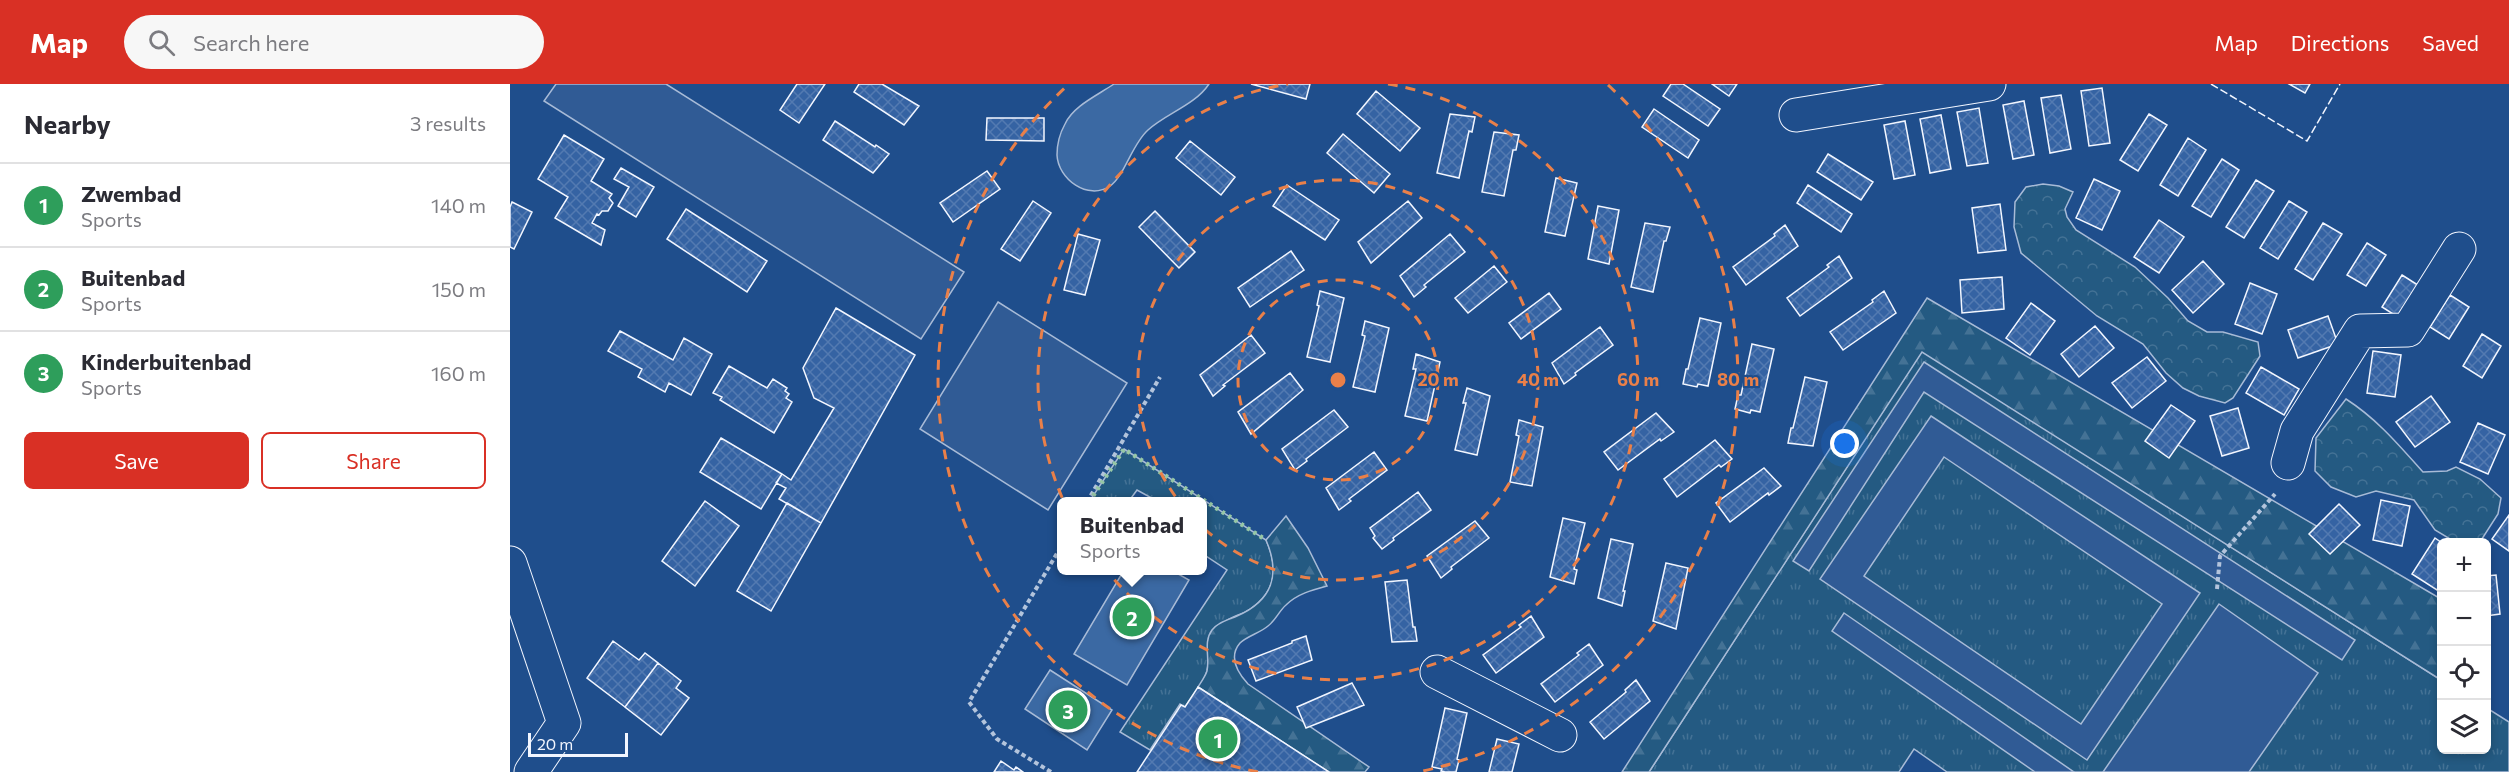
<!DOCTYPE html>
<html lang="en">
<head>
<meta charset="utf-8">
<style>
	body { margin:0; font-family:Commissioner,sans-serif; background:#f7f7f7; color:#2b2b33 }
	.controls { position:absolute; right:18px; bottom:18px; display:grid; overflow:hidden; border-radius:9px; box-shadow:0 3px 9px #0003 }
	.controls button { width:54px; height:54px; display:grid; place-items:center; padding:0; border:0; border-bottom:2px solid #e1e1e2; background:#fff; color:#2b2b33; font:30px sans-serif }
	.scale { position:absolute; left:18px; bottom:15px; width:100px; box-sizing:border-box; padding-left:6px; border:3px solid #f2f6ff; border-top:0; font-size:16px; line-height:21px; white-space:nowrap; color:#f2f6ff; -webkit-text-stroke:4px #1f4e8c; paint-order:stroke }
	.you { position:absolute; left:1335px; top:360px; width:21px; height:21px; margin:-15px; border:4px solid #fff; border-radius:50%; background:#1a73e8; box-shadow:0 0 0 9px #1a73e833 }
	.badge { display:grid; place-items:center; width:39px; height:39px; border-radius:50%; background:#d93025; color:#fff; font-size:20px; font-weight:700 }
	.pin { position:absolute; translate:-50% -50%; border:3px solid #fff; box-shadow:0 2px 6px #0006 }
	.popup { position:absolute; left:547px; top:413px; width:150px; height:78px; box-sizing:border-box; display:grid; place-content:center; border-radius:9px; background:#fff; filter:drop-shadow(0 2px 4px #0005); font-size:20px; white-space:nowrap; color:#7c7c81 }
	.popup b { font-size:22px; color:#2b2b33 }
	.popup::after { content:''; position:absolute; left:50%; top:100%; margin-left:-12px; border:12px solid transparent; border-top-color:#fff }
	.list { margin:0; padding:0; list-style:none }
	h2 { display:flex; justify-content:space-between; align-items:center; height:78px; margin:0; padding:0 24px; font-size:26px }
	h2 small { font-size:20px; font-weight:400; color:#7c7c81 }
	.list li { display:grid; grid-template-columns:39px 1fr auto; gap:18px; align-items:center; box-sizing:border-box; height:84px; padding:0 24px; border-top:2px solid #e1e1e2 }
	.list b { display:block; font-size:22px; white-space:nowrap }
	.list p { margin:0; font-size:20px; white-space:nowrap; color:#7c7c81 }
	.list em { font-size:20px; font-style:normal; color:#7c7c81 }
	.actions { display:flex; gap:12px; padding:18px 24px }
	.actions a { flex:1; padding:14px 0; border:2px solid #d93025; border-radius:9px; text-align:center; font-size:21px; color:#d93025 }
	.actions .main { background:#d93025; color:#fff }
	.icon { flex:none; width:33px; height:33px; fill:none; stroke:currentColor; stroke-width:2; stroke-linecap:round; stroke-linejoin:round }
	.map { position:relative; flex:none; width:1999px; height:688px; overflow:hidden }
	header { display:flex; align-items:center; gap:36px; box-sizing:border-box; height:84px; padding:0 30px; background:#d93025; color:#fff }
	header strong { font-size:28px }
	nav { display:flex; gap:33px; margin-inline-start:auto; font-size:21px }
	.search { width:420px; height:54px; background:#f7f7f7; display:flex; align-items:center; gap:15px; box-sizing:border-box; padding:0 21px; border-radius:33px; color:#7c7c81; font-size:22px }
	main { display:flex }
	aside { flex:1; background:#fff }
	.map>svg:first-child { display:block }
	.grass { fill:url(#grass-tufts); stroke:#a8bbd7; stroke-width:1.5 }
	.forest { fill:url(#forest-firs); stroke:#a8bbd7; stroke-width:1.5 }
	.park { fill:url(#park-crowns); stroke:#a8bbd7; stroke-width:1.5 }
	.parking { fill:#305b95; stroke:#a8bbd7; stroke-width:1.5; fill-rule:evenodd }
	.water { fill:#3b69a3; stroke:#a8bbd7; stroke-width:1.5 }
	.building { fill:url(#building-cross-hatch); stroke:#f2f6ff; stroke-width:1.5 }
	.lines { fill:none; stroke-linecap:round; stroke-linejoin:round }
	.minor-casing { stroke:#f2f6ff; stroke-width:35 }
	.path { stroke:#b3c4dc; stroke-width:4; stroke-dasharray:4.5 3; stroke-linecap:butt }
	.minor { stroke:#1f4e8c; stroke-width:33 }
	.hedge { stroke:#97c8a6; stroke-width:4.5; stroke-dasharray:3 4.5; stroke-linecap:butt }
	.fence { stroke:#f2f6ff; stroke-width:1.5; stroke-dasharray:8 3; stroke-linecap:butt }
	.ring { fill:none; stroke:#ea8049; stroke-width:3; stroke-dasharray:10 8 }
	.centre { fill:#ea8049; stroke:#1f4e8c; stroke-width:3 }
	.ring-label { font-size:18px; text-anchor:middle; font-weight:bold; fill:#ea8049; stroke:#1f4e8c; stroke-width:4.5; stroke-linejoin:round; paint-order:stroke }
</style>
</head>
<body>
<header>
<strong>Map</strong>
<div class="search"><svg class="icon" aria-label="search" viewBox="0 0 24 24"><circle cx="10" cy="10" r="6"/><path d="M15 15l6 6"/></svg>Search here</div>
<nav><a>Map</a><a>Directions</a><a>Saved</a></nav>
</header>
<main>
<aside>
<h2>Nearby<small>3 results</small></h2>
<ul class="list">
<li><span class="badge" style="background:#2e9e5b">1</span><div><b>Zwembad</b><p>Sports</p></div><em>140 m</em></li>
<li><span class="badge" style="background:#2e9e5b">2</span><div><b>Buitenbad</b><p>Sports</p></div><em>150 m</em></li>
<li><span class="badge" style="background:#2e9e5b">3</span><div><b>Kinderbuitenbad</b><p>Sports</p></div><em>160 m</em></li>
</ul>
<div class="actions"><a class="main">Save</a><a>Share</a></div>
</aside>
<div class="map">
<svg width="1999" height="688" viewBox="0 0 1999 688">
	<defs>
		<pattern id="grass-tufts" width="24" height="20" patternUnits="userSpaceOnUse" patternTransform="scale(1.5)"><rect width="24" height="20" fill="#245a82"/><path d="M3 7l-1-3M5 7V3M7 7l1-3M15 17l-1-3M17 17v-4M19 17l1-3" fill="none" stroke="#447295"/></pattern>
		<pattern id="forest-firs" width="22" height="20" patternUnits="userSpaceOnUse" patternTransform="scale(1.5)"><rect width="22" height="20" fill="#245a82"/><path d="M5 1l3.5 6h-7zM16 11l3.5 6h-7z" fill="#447295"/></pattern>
		<pattern id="park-crowns" width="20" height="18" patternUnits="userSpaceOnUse" patternTransform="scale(1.5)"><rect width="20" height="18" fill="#245a82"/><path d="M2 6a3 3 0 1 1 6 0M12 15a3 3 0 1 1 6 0" fill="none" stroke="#447295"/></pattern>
		<pattern id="building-cross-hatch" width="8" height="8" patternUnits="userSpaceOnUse" patternTransform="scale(1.5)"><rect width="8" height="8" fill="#3563a3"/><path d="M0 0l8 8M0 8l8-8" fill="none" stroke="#537ab1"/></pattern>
	</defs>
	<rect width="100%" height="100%" fill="#1f4e8c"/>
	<path class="grass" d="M1412,267l519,329 1,70h44l1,-42 22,14v50h-562l-33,-23 -15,23h-250z
		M614,365l142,91c12,27 11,51 -16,69 -14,9 -24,7 -34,23 -12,20 -5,19 -9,39 -3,12 -15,25 -22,36l-5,-3 -30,46 -30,-18 107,-162 -24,-16 -1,-52 -45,-1 -20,-11 -8,11 -40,1z"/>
	<path class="forest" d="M1417,214l514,301v81l-519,-328 -273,420h-27z
		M776,432l22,32 19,38c-15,4 -30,8 -41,19 -7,6 -10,15 -18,21 -8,7 -21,10 -28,17 -12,14 -2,30 8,41l121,83 -4,5h-36l-131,-85c3,-5 7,-10 9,-16 3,-14 -4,-29 5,-41 6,-8 16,-10 25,-14 35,-15 44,-41 29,-76z"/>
	<path class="park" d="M1533,100l16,2 14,6 -8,17 2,8 9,13 59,37 33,31 20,23 19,11h16l35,10 2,14 -27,42 -8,5 -26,-7 -16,-8 -17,-15 -23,-29 -46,-28 -76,-63 -7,-26 1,-25 11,-15z
		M1836,315c31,20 52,45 77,73l24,-1 9,-4 24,12 21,19 -3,16 -18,28h-25l-20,-12 -21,-30 -38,-9 -20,6 -25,-10 -16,-16 1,-33z"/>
	<path class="parking" d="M46,0h110l298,188 -43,67 -377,-238z
		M488,218l129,81 -79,127 -128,-81z
		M1414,278l431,278 -13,20 -418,-268 -115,179 -16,-10z
		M1421,332l269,177 -113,167 -267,-181zM1434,373l218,147 -81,120 -217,-148z
		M1709,520l99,69 -69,99h-146z
		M1334,529l230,159h-39l-203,-141z"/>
	<path class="water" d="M604,0h95c-14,21 -42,29 -61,46 -16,14 -24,47 -38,56 -22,15 -52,-7 -53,-31 0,-10 3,-22 8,-31 8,-18 33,-29 49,-40z
		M614,486l49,1 16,9 -62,105 -53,-31z
		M540,586l62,40 -25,40 -62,-41z"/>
	<path class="building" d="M287,0h28l-26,39 -19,-13z
		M349,0h23l37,22 -15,19 -50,-33z
		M741,0h59l-4,15z
		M1161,0h12l37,25 -12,17 -45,-30z
		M1202,0h25l-8,12z
		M1779,0h21l-5,9z
		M1592,4l8,55 -21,3 -8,-55z
		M866,7l44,37 -20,23 -43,-37z
		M1551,11l10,54 -21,4 -9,-55z
		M1514,17l10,54 -21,4 -10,-54z
		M1469,24l9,55 -21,3 -10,-54z
		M1144,25l45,31 -11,18 -46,-31z
		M940,30l25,3 -3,15 -3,-1 -10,47 -22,-5z
		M1639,30l18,11 -29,46 -18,-11z
		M1431,31l10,54 -21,4 -10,-54z
		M477,34h57v23l-58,-1z
		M325,37l40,26 1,-2 13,9 -16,19 -50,-33z
		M1395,37l10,54 -21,4 -10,-54z
		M984,48l25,3 -3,15h-3l-9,46 -22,-4z
		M833,50l47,40 -16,19 -47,-40z
		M54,51l40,24 -13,22 21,13 -3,4 4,5 -5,8h-6l-3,4 -2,-1 -5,9 13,7 -4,15 -46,-27 13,-21 -30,-18z
		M1678,54l18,12 -28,46 -18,-11z
		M680,57l45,36 -14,18 -45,-37z
		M1318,70l45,28 -12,18 -44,-28z
		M1712,75l17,11 -28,47 -19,-11z
		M111,84l33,19 -18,30 -18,-11 11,-19 -15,-8z
		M477,87l13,18 -47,33 -13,-19z
		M1046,94l21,5 -12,53 -20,-4z
		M1584,95l26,12 -18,39 -26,-12z
		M1746,96l18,11 -30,47 -18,-11z
		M777,101l52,35 -14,20 -52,-34z
		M1298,101l44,29 -11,18 -44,-29z
		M523,117l18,12 -31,48 -19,-12z
		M898,117l14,17 -51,45 -13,-21z
		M1779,117l18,11 -29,47 -18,-11z
		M2,118l20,10 -18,37 -4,-2v-40z
		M1490,120l6,46 -28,3 -6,-45z
		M1088,122l21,4 -10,54 -21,-5z
		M176,125l81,52 -20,31 -80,-53z
		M645,127l40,41 -16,16 -40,-41z
		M1649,136l25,17 -25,36 -25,-16z
		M1135,139l25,4 -4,14h-2l-11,51 -22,-5z
		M1813,139l19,11 -29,46 -18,-11z
		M1275,141l13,21 -52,39 -13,-18 42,-31 -1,-2z
		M568,150l22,6 -15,55 -21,-5z
		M940,150l15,18 -41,33 2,2 -12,10 -14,-21z
		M1857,159l19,12 -20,31 -19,-11z
		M781,167l13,19 -54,37 -12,-19z
		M1329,172l13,22 -52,38 -13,-18 42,-31 -2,-2z
		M1693,177l21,23 -31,29 -21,-23z
		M984,182l13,16 -39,31 -13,-15z
		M1892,191l19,12 -20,32 -19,-12z
		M1492,193l2,32 -42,4 -2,-33z
		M1740,199l27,11 -15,40 -27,-10z
		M810,207l24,7 -14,64 -23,-5 12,-51 -2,-1z
		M1374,207l12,22 -53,37 -13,-18 43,-30 -1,-2z
		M1039,209l12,16 -40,30 -12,-16z
		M1940,211l19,12 -20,32 -19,-12z
		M1521,219l24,18 -25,34 -24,-17z
		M326,224l79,47 -94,168 -42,-24 7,-11 -10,-5 6,-9 9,6 43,-72 -20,-10 -11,-30z
		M1818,232l10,28 -40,14 -10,-28z
		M1190,234l21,5 -13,63 -10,-2 -1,3 -14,-3 3,-15h2z
		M855,237l24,7 -14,64 -22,-5 12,-51 -3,-1z
		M1585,242l19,22 -35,29 -18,-23z
		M1090,243l13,18 -38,28 1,2 -12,9 -12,-21z
		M110,247l53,29 11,-22 28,16 -21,41 -22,-12 -4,9 -27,-15 4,-8 -34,-18z
		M1972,250l19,12 -19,32 -19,-12z
		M741,251l14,18 -42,32 2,1 -12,10 -13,-21z
		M1242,260l22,5 -14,63 -9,-2 -1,3 -15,-4 3,-14h3z
		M1863,267l28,4 -6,42 -28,-4z
		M906,270l24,8 -13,59 -22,-5 11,-47h-3z
		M1637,273l19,24 -34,27 -20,-25z
		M219,282l38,22 6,-9 14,9 -2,3 4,3 -3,4 6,4 -18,31 -54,-33 2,-3 -9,-4z
		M1751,283l38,22 -15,26 -38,-22z
		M780,289l13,17 -52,44 -13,-22z
		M1295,293l22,5 -14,64 -25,-3 3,-15h2z
		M957,304l23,8 -13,59 -22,-5 11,-47h-3z
		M1921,312l19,26 -35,25 -19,-25z
		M1661,321l24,16 -26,37 -24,-17z
		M1728,324l11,40 -27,8 -12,-40z
		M824,326l14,17 -42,32 1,2 -12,9 -13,-21z
		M1146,329l18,19 -13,9 -1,-2 -42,31 -14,-18z
		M1009,336l24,7 -11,59 -22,-4 9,-46 -3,-1z
		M1968,339l27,12 -17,39 -28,-12z
		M211,354l61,36 -21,35 -61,-37z
		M1205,356l17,19 -11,8 -2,-2 -42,32 -13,-18z
		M864,368l13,18 -38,29 2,2 -12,9 -13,-22z
		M1254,384l17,18 -12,9 -1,-2 -38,29 -14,-19z
		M908,408l13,18 -38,28 1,2 -12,9 -9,-11 2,-2 -5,-8z
		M1871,416l29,6 -8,40 -29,-6z
		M195,417l34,25 -44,60 -33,-25z
		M277,419l34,20 -50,88 -34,-20z
		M1829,420l21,21 -30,29 -21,-20z
		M1999,431v36l-17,-12z
		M1053,434l22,5 -11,46 3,1 -3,14 -24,-7z
		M965,437l14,17 -38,29 1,2 -11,9 -14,-22z
		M1925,454l7,5v40l-5,7 -25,-16z
		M1101,455l22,5 -10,47h2l-3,15 -24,-8z
		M1156,479l22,5 -12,61 -23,-8z
		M1986,491l4,39 -14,2v-40z
		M897,496l6,47h2l2,14 -25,1 -7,-60z
		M1021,532l13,21 -48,36 -13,-18 38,-28 -2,-2z
		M796,552l6,24 -56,21 -8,-21 44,-17v-2z
		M103,557l26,19 6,-7 13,10 -33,44 -38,-29z
		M1079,560l14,21 -48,37 -14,-18 38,-29 -2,-2z
		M148,579l23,18 -5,7 13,10 -28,37 -36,-28z
		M1126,596l14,21 -46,38 -14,-17 36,-30 -1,-2z
		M842,599l12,22 -58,23 -9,-21z
		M688,603l131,85h-192l44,-67 4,2z
		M935,624l22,5 -10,46 2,1 -3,12h-11l-4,-1 1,-2 -10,-2z
		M987,655l22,5 -7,28h-23z
		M491,677l13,9 2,-3 7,5h-29z"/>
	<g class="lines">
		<defs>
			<path id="minor" d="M1286,31l193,-31
				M1778,379l9,-32 63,-100 48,-1 51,-81
				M0,479l54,160 -33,49
				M927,588l123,63"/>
		</defs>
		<use href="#minor" class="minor-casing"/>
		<path class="path" d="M577,418l73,-125
			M1707,505l3,-33 55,-62
			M541,688l-54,-33 -28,-37 93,-157"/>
		<use href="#minor" class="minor"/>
		<path class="hedge" d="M579,418l35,-53 142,91"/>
		<path class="fence" d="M1701,0l96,57 33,-57"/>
	</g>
	<g class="ring">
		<circle cx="828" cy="296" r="100"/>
		<circle cx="828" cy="296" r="200"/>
		<path d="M878 0A300 300 0 1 1 778 0"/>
		<path d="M748 688A400 400 0 0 1 558 1M1098 1A400 400 0 0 1 908 688"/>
	</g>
	<circle cx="828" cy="296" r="9" class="centre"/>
	<g class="ring-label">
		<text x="928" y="302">20 m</text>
		<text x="1028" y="302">40 m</text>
		<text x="1128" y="302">60 m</text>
		<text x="1228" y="302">80 m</text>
	</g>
</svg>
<div class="controls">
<button>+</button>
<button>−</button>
<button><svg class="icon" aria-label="locate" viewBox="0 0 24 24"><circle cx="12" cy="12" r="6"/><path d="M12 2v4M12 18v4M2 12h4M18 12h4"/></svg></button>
<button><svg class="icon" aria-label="layers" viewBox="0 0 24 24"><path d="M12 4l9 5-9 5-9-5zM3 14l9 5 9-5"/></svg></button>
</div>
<div class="scale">20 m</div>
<div class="you"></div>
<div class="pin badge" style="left:708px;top:655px;background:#2e9e5b">1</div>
<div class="pin badge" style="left:622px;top:533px;background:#2e9e5b">2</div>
<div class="popup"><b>Buitenbad</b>Sports</div>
<div class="pin badge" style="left:558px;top:626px;background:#2e9e5b">3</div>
</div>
</main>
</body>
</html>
